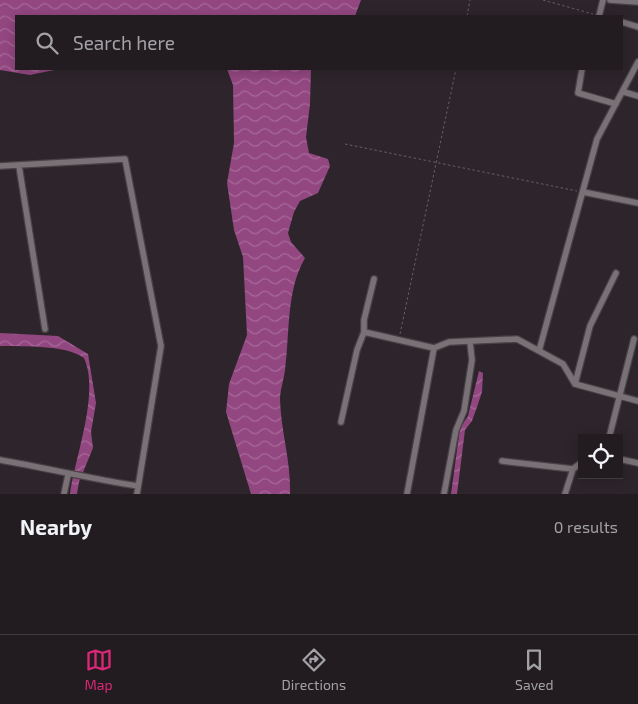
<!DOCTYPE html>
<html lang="en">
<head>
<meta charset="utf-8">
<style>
	body { margin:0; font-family:"Exo 2",sans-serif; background:#2a2529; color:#f1f3f6 }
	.controls { position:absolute; right:15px; bottom:15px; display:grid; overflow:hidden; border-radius:0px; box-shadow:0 2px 12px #0003 }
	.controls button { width:45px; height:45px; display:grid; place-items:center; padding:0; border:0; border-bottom:1px solid #3f3a3e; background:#221c20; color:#f1f3f6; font:25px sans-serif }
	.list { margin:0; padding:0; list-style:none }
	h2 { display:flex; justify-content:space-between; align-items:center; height:65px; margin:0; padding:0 20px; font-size:21px }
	h2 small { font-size:16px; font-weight:400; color:#a2a1a5 }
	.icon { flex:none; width:28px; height:28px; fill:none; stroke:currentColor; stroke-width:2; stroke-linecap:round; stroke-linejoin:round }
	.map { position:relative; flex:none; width:638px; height:494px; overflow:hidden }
	.search { position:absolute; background:#221c20; box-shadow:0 2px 12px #0003; left:15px; right:15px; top:15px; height:55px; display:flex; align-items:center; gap:12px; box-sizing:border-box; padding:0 18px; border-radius:0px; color:#a2a1a5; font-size:19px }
	.sheet { height:140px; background:#221c20 }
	nav { display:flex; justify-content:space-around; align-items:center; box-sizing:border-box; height:70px; border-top:1px solid #3f3a3e; background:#221c20; font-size:14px; color:#a2a1a5 }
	nav a { display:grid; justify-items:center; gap:2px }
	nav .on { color:#db2777 }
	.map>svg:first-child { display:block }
	.water { fill:url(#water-waves) }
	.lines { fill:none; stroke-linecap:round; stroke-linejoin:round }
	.minor-casing { stroke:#474246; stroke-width:8 }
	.path { stroke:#676066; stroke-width:1; stroke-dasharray:2.5 2.5; stroke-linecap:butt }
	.minor { stroke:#7a7177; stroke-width:5.5 }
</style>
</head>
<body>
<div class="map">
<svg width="638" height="494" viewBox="0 0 638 494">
	<defs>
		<pattern id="water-waves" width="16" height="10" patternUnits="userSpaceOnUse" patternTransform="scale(1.25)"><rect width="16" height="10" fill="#934781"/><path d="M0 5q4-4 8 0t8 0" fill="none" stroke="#a66998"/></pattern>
	</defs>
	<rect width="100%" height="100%" fill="#2d252b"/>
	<path class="water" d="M0,0h361l-6,16h-339v53h43l-29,6 -30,-5z
		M227,69h84l-1,35 -4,33 3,16 19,6 2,7 -12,27 -18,8 -6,11 -6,21 3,9 14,16c-19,33 -15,74 -20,112 -1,9 -5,20 -5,30 1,32 11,61 10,94h-39l-25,-82 3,-28 18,-49 -4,-78 -9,-27 -7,-47 7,-40 -1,-58z
		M0,333l58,3 30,18 8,49 -5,29 2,16 -14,34 -2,12h-7c5,-38 30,-101 14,-136 -20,-14 -60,-11 -84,-12z
		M479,371l4,2 -1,19 -5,15 -5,14 -7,9 -8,64h-6l9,-66 8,-12z"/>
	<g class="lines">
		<defs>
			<path id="minor" d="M610,0l28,2
				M599,16l4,-16
				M622,22l16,5
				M582,69l-4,24 38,11
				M624,92l14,4
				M0,166l125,-7 36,187 -24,148
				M19,166l26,163
				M583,192l55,11
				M364,332l70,16
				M539,351l58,-212 41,-77
				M575,384l15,-58 26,-53
				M341,422l16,-72 7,-18v-12l10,-41
				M609,438l25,-99
				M619,459l19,4
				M0,460c46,8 92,19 138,26
				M502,461l71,8
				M64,494l4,-19
				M407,494l27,-146 15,-6 68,-3 46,25 12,20 63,17
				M444,494l12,-64 8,-19 8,-51 -2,-18
				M565,494l8,-25 9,-7"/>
		</defs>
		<use href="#minor" class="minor-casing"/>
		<path class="path" d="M543,0l50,14
			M467,16l3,-16
			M345,144l232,47
			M400,334l56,-265"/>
		<use href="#minor" class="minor"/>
	</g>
</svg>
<div class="controls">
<button><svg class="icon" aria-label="locate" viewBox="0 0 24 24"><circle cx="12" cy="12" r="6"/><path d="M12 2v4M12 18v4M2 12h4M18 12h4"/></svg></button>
</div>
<div class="search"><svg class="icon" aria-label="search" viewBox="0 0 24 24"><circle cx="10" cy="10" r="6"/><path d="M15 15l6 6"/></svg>Search here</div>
</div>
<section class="sheet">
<h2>Nearby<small>0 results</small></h2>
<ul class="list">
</ul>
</section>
<nav>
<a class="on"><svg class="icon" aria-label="map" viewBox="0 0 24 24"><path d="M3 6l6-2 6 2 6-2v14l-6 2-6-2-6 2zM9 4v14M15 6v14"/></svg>Map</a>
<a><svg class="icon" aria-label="directions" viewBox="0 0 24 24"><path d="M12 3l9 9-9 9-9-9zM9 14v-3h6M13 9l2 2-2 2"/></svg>Directions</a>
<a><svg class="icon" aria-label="saved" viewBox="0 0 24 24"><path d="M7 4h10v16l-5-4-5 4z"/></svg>Saved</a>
</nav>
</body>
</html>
